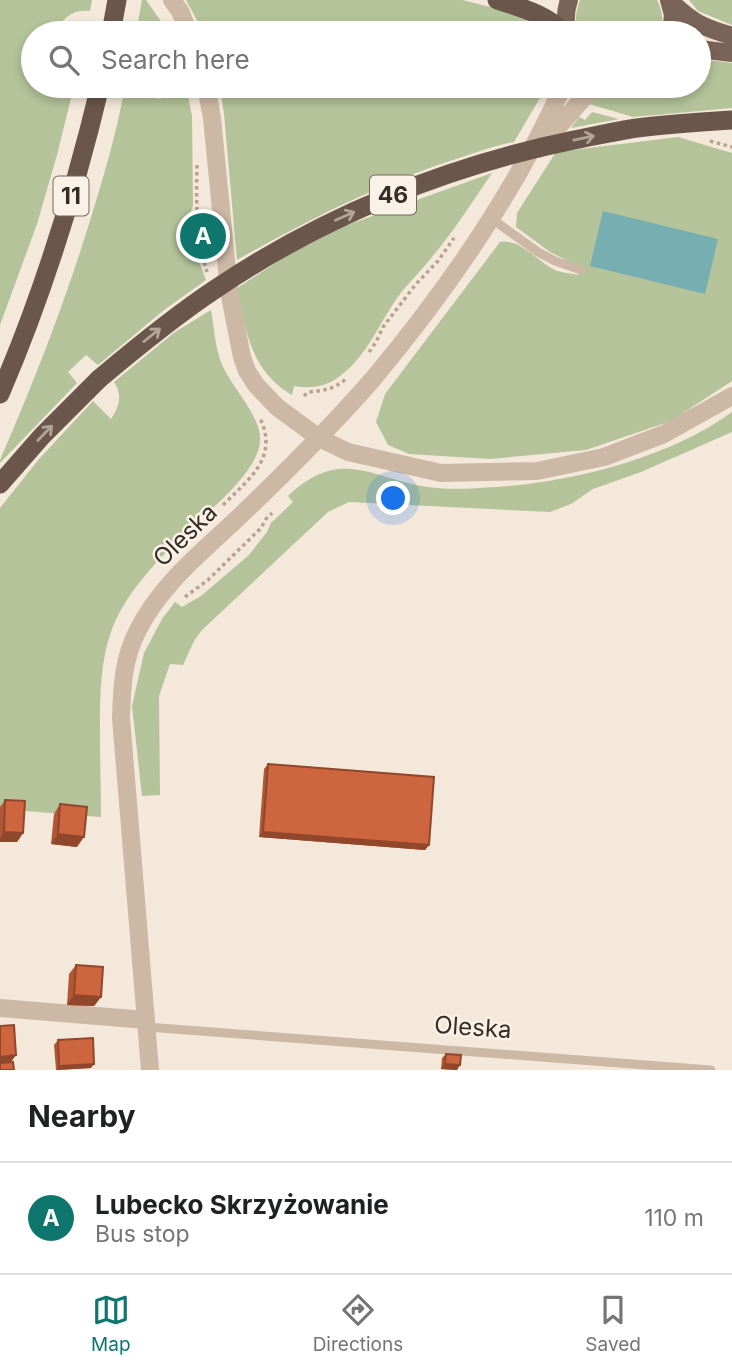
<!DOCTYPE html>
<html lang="en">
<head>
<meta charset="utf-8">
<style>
	body { margin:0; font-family:Inter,sans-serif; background:#f2f2f2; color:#202124 }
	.you { position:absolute; left:394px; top:499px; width:24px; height:24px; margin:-18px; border:5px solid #fff; border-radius:50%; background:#1a73e8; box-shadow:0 0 0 10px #1a73e833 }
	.badge { display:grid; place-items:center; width:46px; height:46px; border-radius:50%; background:#0f766e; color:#fff; font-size:23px; font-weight:700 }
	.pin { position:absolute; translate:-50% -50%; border:4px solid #fff; box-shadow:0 2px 7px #0006 }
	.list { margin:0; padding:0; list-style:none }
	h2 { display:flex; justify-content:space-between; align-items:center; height:91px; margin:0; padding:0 28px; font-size:30px }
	h2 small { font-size:23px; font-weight:400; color:#757577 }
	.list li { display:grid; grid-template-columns:46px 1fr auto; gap:21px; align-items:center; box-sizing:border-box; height:112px; padding:0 28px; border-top:2px solid #e0e0e0 }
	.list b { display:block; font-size:26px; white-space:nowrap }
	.list p { margin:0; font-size:23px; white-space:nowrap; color:#757577 }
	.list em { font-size:23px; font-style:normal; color:#757577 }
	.icon { flex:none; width:38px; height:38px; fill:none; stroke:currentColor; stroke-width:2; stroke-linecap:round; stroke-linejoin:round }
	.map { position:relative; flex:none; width:732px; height:1070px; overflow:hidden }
	.search { position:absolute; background:#fff; box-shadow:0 4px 10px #0003; left:21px; right:21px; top:21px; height:77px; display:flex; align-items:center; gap:18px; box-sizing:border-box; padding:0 24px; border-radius:38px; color:#757577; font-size:26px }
	.sheet { height:203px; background:#fff }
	nav { display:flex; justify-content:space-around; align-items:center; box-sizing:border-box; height:98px; border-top:2px solid #e0e0e0; background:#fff; font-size:19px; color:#757577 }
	nav a { display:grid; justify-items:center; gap:4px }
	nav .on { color:#0f766e }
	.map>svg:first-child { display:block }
	.green { fill:#b4c399 }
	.water { fill:#77aeb2 }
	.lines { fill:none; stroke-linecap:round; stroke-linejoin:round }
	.path { stroke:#b8a28f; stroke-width:3.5; stroke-dasharray:3.5 3.5; stroke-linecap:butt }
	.service { stroke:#ccb8a5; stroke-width:9 }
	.minor { stroke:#ccb8a5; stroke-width:18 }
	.tertiary { stroke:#ccb8a5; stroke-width:18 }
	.primary { stroke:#7a6457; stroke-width:18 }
	.trunk { stroke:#6a564a; stroke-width:19 }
	.trunk-bridge { stroke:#6a564a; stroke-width:19 }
	.wall { fill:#b05735 }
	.shaded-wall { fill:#90472b }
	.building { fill:#cd653e; stroke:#90472b; stroke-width:2 }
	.oneway { stroke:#b2a498 }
	.labels { text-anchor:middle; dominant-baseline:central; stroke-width:5; stroke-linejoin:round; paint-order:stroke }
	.shield { fill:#faf2e7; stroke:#726761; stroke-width:2 }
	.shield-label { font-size:23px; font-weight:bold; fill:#372c27 }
	.street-label { font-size:24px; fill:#372c27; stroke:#faf2e7 }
</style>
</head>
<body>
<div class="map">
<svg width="732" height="1070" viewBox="0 0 732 1070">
	<rect width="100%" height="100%" fill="#f3e8da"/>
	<path class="green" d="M0,0h92l-2,11c-18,-2 -27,7 -35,22h-22v53h41l-17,69 -20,69 -37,101z
		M142,0h4l14,20 7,13h-31z
		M186,0h276l66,16 25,17h-349z
		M580,0h77c6,11 6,21 4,33h-83c-4,-12 -2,-22 2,-33z
		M689,0h43v25l-34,-14z
		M699,59l33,4v45l-99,9 -44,-13 14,-12 8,-4 15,-2h73z
		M162,86h24l6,30 1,89c-10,25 5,52 13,75l-42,30 -66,55 -12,-10 -18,17 9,11 -77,80v-3c37,-85 70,-171 96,-259 11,-36 21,-72 28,-109l37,7z
		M220,86h327l-33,56c-17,3 -34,9 -52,15 -79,25 -153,62 -225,103l-13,-146z
		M592,112l27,7 -48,9 8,-11 6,3z
		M678,137l54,16v228l-61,40 -85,29 -96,9 -81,-5 -21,-9 -12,-23 9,-28 115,-152c20,-4 38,20 55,28 7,3 15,3 23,5l2,-8 -30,-15 -34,-25 1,-14 39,-61z
		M492,173c-19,28 -38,58 -60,84 -11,14 -24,26 -35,41 -18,26 -30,58 -57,78 -14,11 -29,13 -46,10l-2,9c-42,-25 -46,-64 -55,-107l51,-33 54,-28z
		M211,310c3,16 4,37 10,52 8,23 42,55 39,80 -3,33 -57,73 -80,96 -21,21 -43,44 -58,70 -23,39 -22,86 -22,129 0,27 1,54 1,80l-101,-8v-301l39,-49 54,-58 18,18c8,-12 12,-24 3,-37l61,-50z
		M732,412v20l-91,40 -48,17 -22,15 -21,8 -201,-10 -21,10 -126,118 -8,11 -11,24 -13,-1 -11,32 1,99 -18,1 -10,-90 12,-53 18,-34 13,-17 7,5 19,-11 48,-41 18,-23 4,-9 22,-21 -5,-6c56,-53 87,-13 149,-8 19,2 40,0 59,-1 77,-5 173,-29 236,-75z"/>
	<path class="water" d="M603,211l115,28 -13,55 -115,-28z"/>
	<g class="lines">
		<path class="path" d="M710,141l22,6
			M197,165c-1,36 -1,72 10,107
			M369,352l7,-10 7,-15 33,-43 22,-23 16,-23
			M304,396l4,-4c15,-1 26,-3 38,-13
			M223,505c26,-26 56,-47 37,-87
			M185,597l23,-17 53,-52 5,-9 6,-6"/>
		<path class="service" d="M492,219l46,33 17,9 26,9
			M147,1027l564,43"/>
		<path class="minor" d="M0,1008l146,12"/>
		<path class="tertiary" d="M172,0l8,11 9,22
			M206,86l6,32 17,173 13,66 5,14 9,14 21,22 42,31 29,14 93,21 96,-2 67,-14 60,-23 68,-38
			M539,149l47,-54 11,-9
			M150,1070l-29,-352c1,-31 2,-60 17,-88 23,-46 65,-79 102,-114 46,-44 91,-89 133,-137 75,-90 142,-186 190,-293"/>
		<path class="primary" d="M669,0l4,15 -2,18
			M670,1c23,22 32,26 62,35
			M567,33c-2,-12 -2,-22 2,-33
			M699,49l33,4"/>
		<path class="trunk" d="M497,0c25,8 49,14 67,33
			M111,33l6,-33
			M0,394c43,-100 75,-203 100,-308
			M0,484l42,-48 57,-57"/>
		<path class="trunk-bridge" d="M99,379c38,-32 77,-64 118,-91 107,-72 230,-122 357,-148 21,-4 42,-9 63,-12 31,-4 63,-6 95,-8"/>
	</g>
	<path class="wall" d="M268,764l161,81 -4,5 -166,-13 5,-68z
		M5,800l18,33 -6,9h-17v-35z
		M60,804l17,43 -26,-3 3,-30z
		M76,965l25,32 -7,9 -27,-1 2,-31z
		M58,1040l33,28 -35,2 -2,-25z
		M446,1054l11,16 -16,-1 1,-11z"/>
	<path class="shaded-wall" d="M4,832l19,1 -6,9h-17v-4z
		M263,832l166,13 -4,5 -166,-13z
		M58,834l26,3 -7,10 -26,-3z
		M74,995l27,2 -7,9 -27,-1z
		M16,1055l-7,10 -9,1v-9z
		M94,1064l-3,4 -34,2 2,-4z
		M445,1064l15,1 -3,5 -16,-1z"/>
	<path class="building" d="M268,764l166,13 -5,68 -166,-13z
		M5,800l20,1 -2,32 -19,-1z
		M60,804l27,3 -3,30 -26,-3z
		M76,965l27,2 -2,30 -27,-2z
		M14,1025l2,30 -16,2v-31z
		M93,1038l1,26 -35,2 -1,-26z
		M446,1054l15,1 -1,10 -15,-1z
		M13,1062l1,8h-14v-7z"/>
	<defs><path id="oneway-shaft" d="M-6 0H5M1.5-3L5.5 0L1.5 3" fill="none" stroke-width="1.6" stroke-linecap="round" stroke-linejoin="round" transform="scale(1.75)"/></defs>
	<g class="oneway">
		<use href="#oneway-shaft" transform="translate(584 138) rotate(-12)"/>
		<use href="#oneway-shaft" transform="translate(345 216) rotate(-24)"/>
		<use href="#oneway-shaft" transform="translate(152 335) rotate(-39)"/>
		<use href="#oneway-shaft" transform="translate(45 433) rotate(-46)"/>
	</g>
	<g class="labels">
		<g class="shield">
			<rect x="370" y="175.5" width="46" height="39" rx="5"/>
			<rect x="53.5" y="176.5" width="35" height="39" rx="5"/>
		</g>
		<g class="shield-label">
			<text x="393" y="195">46</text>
			<text x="71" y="196">11</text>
		</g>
		<g class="street-label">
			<text transform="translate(185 535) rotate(-44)">Oleska</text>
			<text transform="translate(473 1027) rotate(4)">Oleska</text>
		</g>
	</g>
</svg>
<div class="you"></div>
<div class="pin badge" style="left:203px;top:236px">A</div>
<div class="search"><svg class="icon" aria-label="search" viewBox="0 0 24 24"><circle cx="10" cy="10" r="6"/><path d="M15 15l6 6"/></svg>Search here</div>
</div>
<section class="sheet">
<h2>Nearby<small></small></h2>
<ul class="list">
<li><span class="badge">A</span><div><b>Lubecko Skrzyżowanie</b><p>Bus stop</p></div><em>110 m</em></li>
</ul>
</section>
<nav>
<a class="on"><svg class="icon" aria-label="map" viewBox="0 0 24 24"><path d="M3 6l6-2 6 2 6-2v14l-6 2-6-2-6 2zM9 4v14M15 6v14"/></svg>Map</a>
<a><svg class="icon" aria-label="directions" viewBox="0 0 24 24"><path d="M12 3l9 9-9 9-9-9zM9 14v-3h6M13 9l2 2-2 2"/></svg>Directions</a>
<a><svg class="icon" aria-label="saved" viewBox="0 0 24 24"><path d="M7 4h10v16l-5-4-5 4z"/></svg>Saved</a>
</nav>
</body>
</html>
